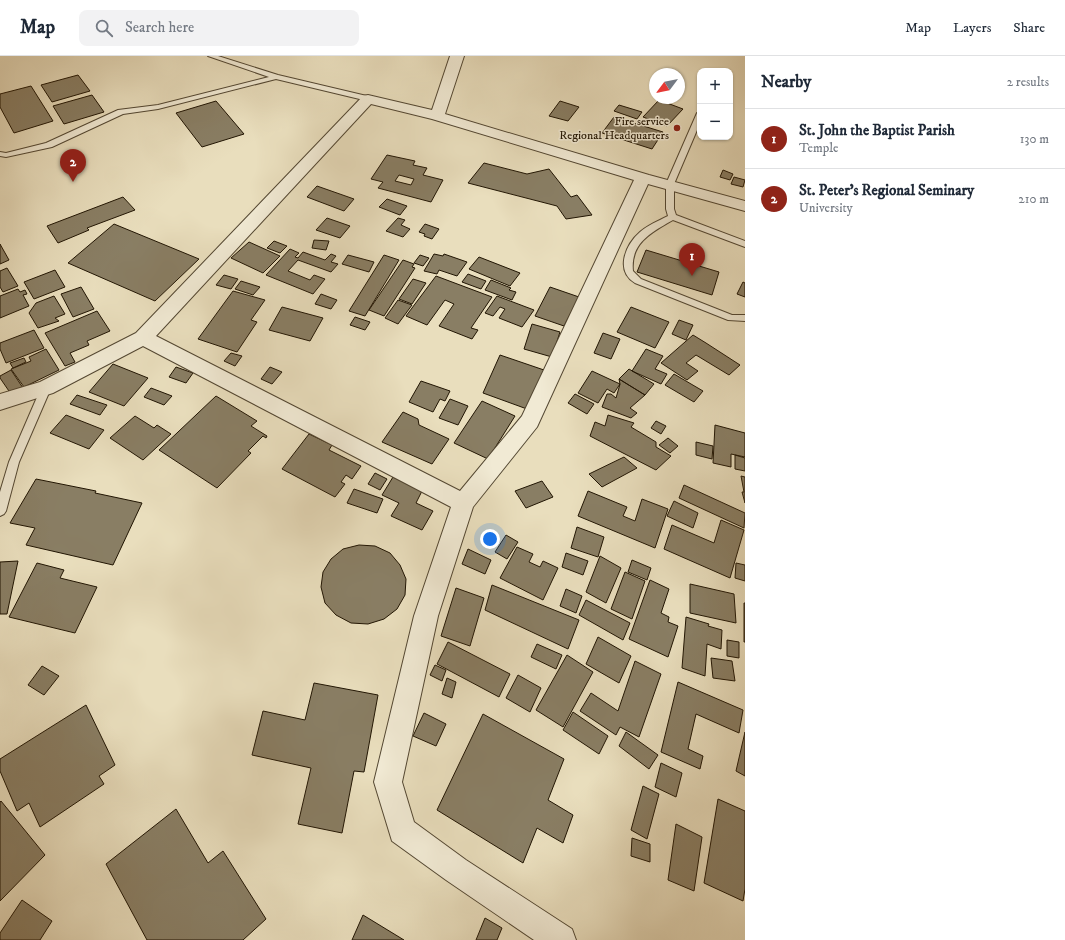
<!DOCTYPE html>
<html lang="en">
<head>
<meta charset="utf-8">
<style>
	body { margin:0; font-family:"IM FELL DW Pica",serif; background:#f2f2f3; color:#1f2937 }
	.controls { position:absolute; right:12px; top:12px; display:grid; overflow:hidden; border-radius:8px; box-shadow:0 1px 3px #0004 }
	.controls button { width:36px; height:36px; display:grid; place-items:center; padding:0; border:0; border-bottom:1px solid #e0e1e3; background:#fff; color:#1f2937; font:20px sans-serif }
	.compass { position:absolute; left:649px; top:12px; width:36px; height:36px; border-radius:50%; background:#fff; box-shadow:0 1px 3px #0004; rotate:238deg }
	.you { position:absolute; left:490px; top:483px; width:14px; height:14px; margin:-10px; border:3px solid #fff; border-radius:50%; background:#1a73e8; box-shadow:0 0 0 6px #1a73e833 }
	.badge { display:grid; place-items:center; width:26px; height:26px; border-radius:50%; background:#8f2418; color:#fff; font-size:13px; font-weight:700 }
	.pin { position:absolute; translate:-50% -33px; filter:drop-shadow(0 1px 2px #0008) }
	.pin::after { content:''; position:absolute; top:21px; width:14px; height:12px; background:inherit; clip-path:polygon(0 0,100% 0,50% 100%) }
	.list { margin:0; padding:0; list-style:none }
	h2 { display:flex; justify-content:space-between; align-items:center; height:52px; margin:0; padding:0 16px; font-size:17px }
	h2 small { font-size:13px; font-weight:400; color:#747a83 }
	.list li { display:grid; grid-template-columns:26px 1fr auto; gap:12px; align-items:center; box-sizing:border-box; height:60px; padding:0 16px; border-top:1px solid #e0e1e3 }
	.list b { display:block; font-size:15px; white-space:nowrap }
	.list p { margin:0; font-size:13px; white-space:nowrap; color:#747a83 }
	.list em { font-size:13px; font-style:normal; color:#747a83 }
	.icon { flex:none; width:22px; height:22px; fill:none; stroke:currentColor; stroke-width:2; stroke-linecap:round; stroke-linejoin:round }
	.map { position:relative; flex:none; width:745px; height:884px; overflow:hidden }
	header { display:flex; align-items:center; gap:24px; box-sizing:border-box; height:56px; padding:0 20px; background:#fff; border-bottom:1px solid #e0e1e3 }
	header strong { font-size:19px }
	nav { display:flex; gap:22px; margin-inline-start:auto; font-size:14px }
	.search { width:280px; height:36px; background:#f2f2f3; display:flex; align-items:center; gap:10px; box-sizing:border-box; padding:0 14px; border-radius:8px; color:#747a83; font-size:15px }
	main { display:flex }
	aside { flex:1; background:#fff }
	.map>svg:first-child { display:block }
	.building { fill:#897e64; stroke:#211503; fill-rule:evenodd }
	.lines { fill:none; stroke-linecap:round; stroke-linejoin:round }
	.lane-casing { stroke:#534732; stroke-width:2 }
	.street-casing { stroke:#534732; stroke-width:2 }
	.lane { fill:#f1ead4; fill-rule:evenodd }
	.street { fill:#f1ead4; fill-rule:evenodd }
	.poi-dot { fill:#8f2418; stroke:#f1ead4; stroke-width:1.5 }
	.labels { text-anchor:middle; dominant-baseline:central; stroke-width:3; stroke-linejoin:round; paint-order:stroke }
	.far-poi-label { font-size:12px; fill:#211503; stroke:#f1ead4; text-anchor:end }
</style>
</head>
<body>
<header>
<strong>Map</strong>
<div class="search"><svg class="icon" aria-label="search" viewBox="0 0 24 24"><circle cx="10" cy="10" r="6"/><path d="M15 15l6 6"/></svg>Search here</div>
<nav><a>Map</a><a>Layers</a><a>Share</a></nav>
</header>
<main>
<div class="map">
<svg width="745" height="884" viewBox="0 0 745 884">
	<rect width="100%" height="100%" fill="#e9debd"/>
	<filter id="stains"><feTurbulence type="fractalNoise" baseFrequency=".005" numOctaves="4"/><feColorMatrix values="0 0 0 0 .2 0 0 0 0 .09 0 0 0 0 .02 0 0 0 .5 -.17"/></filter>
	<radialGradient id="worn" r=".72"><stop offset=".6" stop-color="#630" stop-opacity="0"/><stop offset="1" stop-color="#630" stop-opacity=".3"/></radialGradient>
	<path class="building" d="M78,19l12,16 -38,11 -11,-17z
		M31,30l22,35 -39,12 -14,-26v-13z
		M92,39l12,17 -40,12 -11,-18z
		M659,44l24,9 -16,17 -24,-9z
		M216,45l28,33 -42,13 -26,-34z
		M560,45l19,6 -11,14 -19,-5z
		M619,49l23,7 -5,7 -23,-8z
		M614,61l49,15 -11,17 -50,-16z
		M387,99l28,6 -2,4 14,3 -4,7 20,5 -12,22 -53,-14 5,-6 -12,-3zM399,119l15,4 -3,6 -16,-4z
		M484,107l43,11 22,-5 22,28 6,-2 15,20 -26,4 -9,-13 -89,-23z
		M723,114l10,4 -3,6 -10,-3z
		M734,121l11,3 -2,7 -12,-3z
		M317,130l37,13 -10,12 -37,-14z
		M123,141l12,13 -48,18 2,2 -31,13 -11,-17z
		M387,143l20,7 -7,9 -21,-8z
		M327,162l23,8 -10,12 -24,-8z
		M398,162l7,2 -4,5 9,4 -7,8 -17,-6z
		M114,168l85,35 -44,42 -87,-38z
		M425,168l14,5 -7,10 -8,-3 1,-2 -6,-2z
		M314,184l15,1 -3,9 -14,-2z
		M274,185l13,5 -7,7 -13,-5z
		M249,186l31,14 -17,17 -32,-15z
		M0,188l9,16 -9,4z
		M290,193l9,4 -4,4 3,1 5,-6 22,8 6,-6 5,2 -5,6 7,2 -7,8 -33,-12 -10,11 22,9 4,-5 11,4 -12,15 -47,-19z
		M646,194l73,22 -7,23 -75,-23z
		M434,198l9,2 1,-2 23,8 -10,14 -18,-6 -2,4 -13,-3z
		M348,199l26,7 -5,10 -27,-8z
		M384,199l15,5 -34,56 -16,-5z
		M420,199l9,3 -6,8 -9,-3z
		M479,201l41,16 -10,13 -41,-17z
		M403,204l11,4 -2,3 3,1 -31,48 -15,-6z
		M7,212l11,18 -15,6 -3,-5v-16z
		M55,214l10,17 -31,12 -10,-17z
		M468,218l18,7 -5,8 -19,-7z
		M224,219l14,4 -7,10 -15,-4z
		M436,220l56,21 -21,31 7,2 -6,9 -33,-13 15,-22 -9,-4 -18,25 -21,-9z
		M413,223l13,4 -14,21 -13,-5z
		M491,224l20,8 -2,2 7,2 -4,8 -27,-10z
		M241,225l19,6 -7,8 -18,-6z
		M743,226l2,1v14l-8,-3z
		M81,231l13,22 -21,8 -12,-23z
		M550,231l29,10 -15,29 -29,-10z
		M18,233l2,3 5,-2 2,4 -4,1 6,11 -29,12v-22z
		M233,235l32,9 -14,20 6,2 -20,30 -39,-13z
		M321,238l16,6 -6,9 -16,-5z
		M54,240l11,18 -10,4 4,3 -21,7 -9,-15 7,-10z
		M497,240l37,14 -12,17 -23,-9 6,-9 -5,-2 -7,9 -8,-3z
		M398,244l14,5 -14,19 -13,-6z
		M282,251l41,11 -13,23 -41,-11z
		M631,251l38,15 -14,26 -38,-16z
		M97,255l13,20 -23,10 2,4 -19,8 5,9 -10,4 -20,-33z
		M355,261l15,5 -5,8 -15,-5z
		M679,264l14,5 -7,15 -14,-6z
		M532,268l28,8 -8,25 -28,-8z
		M34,274l10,18 -38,15 -6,-14v-6z
		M603,277l17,6 -9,20 -17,-6z
		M693,279l13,8 34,22 -11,10 -33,-20 -10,8 12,8 -11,9 -26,-17z
		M46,293l13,21 -35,17 -13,-18 20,-8 -2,-4z
		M646,293l17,7 -8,13 12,5 -6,10 -29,-13z
		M231,297l11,3 -7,10 -11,-5z
		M500,299l44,15 -17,39 -44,-16z
		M24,302l2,4 -13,6 -3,-5z
		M113,308l35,14 -24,28 -35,-14z
		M176,311l17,6 -7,10 -17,-6z
		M270,311l12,5 -10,12 -11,-5z
		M629,313l25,15 -9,11 -26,-16z
		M11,314l12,18 -12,6 -11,-16v-2z
		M592,315l28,13 -6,9 -7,-4 -9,14 -20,-10z
		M674,318l29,17 -9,11 -29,-17z
		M619,323l26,16 -15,13 7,5 -6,5 -29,-11 5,-13h4l5,4 4,-14z
		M421,325l29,10 -5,10 -5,-2 -7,13 -24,-10z
		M151,332l21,8 -8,9 -20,-8z
		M575,338l19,10 -7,10 -19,-11z
		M77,339l30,10 -7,10 -30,-11z
		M216,340l41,25 -6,5 16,10 -1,2 -3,-2 -15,15 3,2 -34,35 -58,-38z
		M450,343l18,7 -10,19 -19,-7z
		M482,345l33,15 -27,43 -34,-16z
		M403,356l15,7 1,6 30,14 -17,25 -50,-22z
		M66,359l38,15 -15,19 -39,-16z
		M608,359l26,8 -3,4 25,15v5l15,9 -15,14 -66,-34 5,-14 10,4z
		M135,360l19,12 3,-3 14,9 -28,26 -33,-22z
		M656,365l10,5 -5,8 -10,-6z
		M715,369l30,8v24l-14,-3v13l-18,-4z
		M309,378l23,11 -3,5 32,16 -9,13 -6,-4 -5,7 4,2 -10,13 -53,-28z
		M668,382l10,8 -8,7 -11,-8z
		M696,386l17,4 -1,13 -16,-4z
		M735,399l10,3v13l-10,-2z
		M624,401l13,11 -35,19 -13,-13z
		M375,417l12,6 -7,11 -12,-6z
		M741,420l4,1v26l-3,-11h2z
		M393,421l29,14 -6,12 17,8 -11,19 -31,-14 8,-13 -17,-8z
		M36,423l60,12 -1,2 47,10 -29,62 -87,-20 9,-17 -25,-5z
		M542,425l11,16 -27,11 -11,-17z
		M684,429l61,28 -1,15 -65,-30z
		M354,433l29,10 -6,14 -30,-10z
		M588,435l39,16 -4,9 12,5 7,-22 26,10 -13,39 -77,-32z
		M674,445l24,12 -5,15 -26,-12z
		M721,464l23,10 -14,48 -66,-29 8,-24 42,18z
		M577,471l27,10 -6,20 -27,-9z
		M506,479l12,7 -11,17 -12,-7z
		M359,489l16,1 15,7 10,12 6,14 -1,16 -8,14 -13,10 -16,5 -17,-1 -15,-8 -11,-12 -4,-16 2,-15 8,-13 12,-10z
		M517,491l16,7 -4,8 11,5 3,-6 15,7 -15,32 -43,-22z
		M468,493l23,11 -6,14 -23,-10z
		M566,497l22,8 -5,14 -21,-8z
		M600,500l21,12 -15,35 -20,-11z
		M632,504l19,8 -4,12 -19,-8z
		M18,505l-11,53h-7v-52z
		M37,507l27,7 -4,8 37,9 -22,46 -66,-16z
		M736,507l9,2v16l-10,-3z
		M625,516l20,9 -13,38 -21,-10z
		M650,524l19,9 -8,24 8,4 -1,5 10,4 -10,31 -39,-18z
		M690,528l44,10 2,29 -46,-10z
		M492,529l87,35 -11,29 -83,-39z
		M456,532l28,10 -14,48 -29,-10z
		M566,533l16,7 -6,17 -16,-7z
		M586,544l44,23 -7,17 -44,-25z
		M744,547h1v39h-1z
		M686,561l23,7 -1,2 14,4 -1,19 -14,-5 -2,32 -23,-8z
		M598,581l33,19 -12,27 -33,-19z
		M727,584l12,2v16l-12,-2z
		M448,586l62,32 -11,23 -62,-33z
		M537,588l25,11 -6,14 -25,-12z
		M567,599l26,17 -30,55 -27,-17z
		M711,602l21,3 3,20 -22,-3z
		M635,605l26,13 -22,63 -19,-10 -4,8 -36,-24 11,-18 27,18z
		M435,609l11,5 -4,11 -12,-6z
		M42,610l17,10 -15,19 -16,-10z
		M518,619l23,13 -11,24 -24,-14z
		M447,622l9,4 -4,16 -10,-4z
		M678,626l65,28 -4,23 -43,-19 -8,35 15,7 -3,13 -39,-17z
		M314,627l64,12 -14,77 -10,-1 -12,62 -44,-9 13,-56 -59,-13 11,-44 42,9z
		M86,649l29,60 -16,11 5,8 -64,43 -11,-24 -12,8 -17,-40v-12z
		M573,656l35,24 -9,18 -36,-24z
		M424,657l22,11 -10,22 -23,-10z
		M483,658l81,45 -16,41 25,15 -10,28 -26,-15 -14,35 -86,-53z
		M626,676l32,23 -9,14 -30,-23z
		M745,676v44l-9,-5z
		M661,707l21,10 -6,24 -21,-10z
		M643,730l16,8 -12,45 -16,-9z
		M718,743l27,12v78l-2,12 -39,-18z
		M1,745l44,54 -45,46v-99z
		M176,753l32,54 15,-12 43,68 -23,21h-96l-41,-76z
		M676,768l26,13 -8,54 -26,-11z
		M632,782l18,6v18l-19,-6z
		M22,844l30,21 -12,19h-40v-7z
		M363,859l41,25h-52z
		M485,862l17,10 -5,12h-21z"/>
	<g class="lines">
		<defs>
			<path id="lane" d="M208,0h10l60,19 93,22 1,2 -4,2 -92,-22 -118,30 -35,5 -71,33 -46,10 -6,-1v-4l6,1 40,-10 72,-33 40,-5 111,-28z
				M697,57h3v10l-26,61v25l2,6 69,26v6l-72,-27c-21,12 -43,23 -40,51l8,8 91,36h13v6l-17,-1 -93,-37c-20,-12 -10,-38 5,-51 8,-7 18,-11 28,-16l-2,-7v-25z
				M46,328l4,1 1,3 -32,74 -13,49 -2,3 -4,2v-24l9,-30 32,-74 1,-3z"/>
			<path id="street" d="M450,0h14l-19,58 204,61 96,26v10l-97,-27 -111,243 -64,80 -35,109 -36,166 12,40 52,38 106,69 4,11h-42l-88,-60 -54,-39 -18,-59 40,-166 37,-109 -308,-161 -90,47 -53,17v-16l40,-12 96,-49 227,-237 5,-1 64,15zM371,48l61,15 202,61 -112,236 -62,75 -304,-155z"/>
		</defs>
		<use href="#lane" class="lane-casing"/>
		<use href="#street" class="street-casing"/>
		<use href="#lane" class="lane"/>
		<use href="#street" class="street"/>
	</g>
	<circle class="poi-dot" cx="677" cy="72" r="4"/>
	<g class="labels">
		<g class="far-poi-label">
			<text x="669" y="65">Fire service<tspan x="669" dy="14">Regional Headquarters</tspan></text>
		</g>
	</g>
	<rect width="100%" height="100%" filter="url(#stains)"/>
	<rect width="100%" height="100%" fill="url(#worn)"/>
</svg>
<div class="controls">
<button>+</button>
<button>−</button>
</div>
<svg class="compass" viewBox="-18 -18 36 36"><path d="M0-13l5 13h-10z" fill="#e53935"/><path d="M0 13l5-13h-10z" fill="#747a83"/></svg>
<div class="you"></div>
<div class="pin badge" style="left:692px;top:220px">1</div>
<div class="pin badge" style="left:73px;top:126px">2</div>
</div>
<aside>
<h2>Nearby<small>2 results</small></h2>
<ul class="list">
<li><span class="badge">1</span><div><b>St. John the Baptist Parish</b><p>Temple</p></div><em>130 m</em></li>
<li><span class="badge">2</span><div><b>St. Peter’s Regional Seminary</b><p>University</p></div><em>210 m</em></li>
</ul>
</aside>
</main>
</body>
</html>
